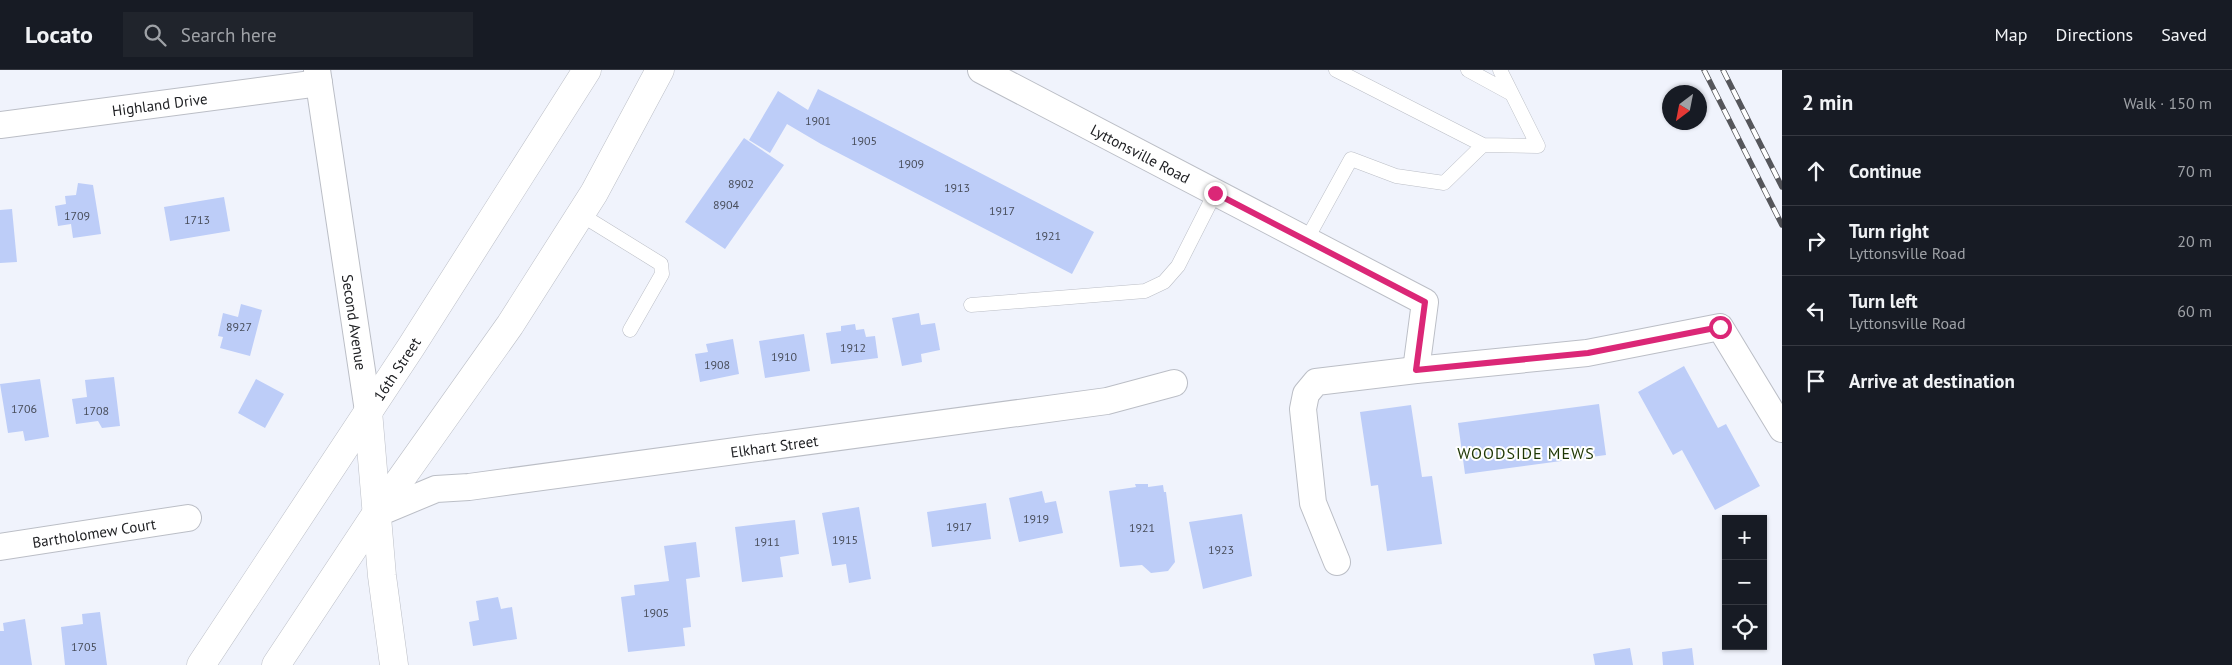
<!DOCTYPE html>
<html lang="en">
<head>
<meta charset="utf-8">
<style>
	body { margin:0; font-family:"PT Sans",sans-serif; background:#20242c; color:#f1f3f6 }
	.controls { position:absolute; right:15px; bottom:15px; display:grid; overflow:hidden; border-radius:0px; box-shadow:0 1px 4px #0004 }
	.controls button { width:45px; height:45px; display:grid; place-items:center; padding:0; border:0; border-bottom:1px solid #363941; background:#171b24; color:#f1f3f6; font:25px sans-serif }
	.compass { position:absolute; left:1662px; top:15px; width:45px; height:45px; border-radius:50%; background:#171b24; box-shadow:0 1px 4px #0004; rotate:212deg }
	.stop { position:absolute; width:15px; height:15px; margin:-11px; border:4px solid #db2777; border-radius:50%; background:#fff }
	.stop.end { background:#db2777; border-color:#fff; box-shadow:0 1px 5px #0008 }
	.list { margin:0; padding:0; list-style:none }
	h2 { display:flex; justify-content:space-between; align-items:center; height:65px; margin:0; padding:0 20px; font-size:21px }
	h2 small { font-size:16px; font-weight:400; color:#9ea1a6 }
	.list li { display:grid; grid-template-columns:32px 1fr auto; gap:15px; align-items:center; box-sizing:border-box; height:70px; padding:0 20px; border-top:1px solid #363941 }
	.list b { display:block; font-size:19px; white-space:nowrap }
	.list p { margin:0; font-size:16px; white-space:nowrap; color:#9ea1a6 }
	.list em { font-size:16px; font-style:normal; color:#9ea1a6 }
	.icon { flex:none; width:28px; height:28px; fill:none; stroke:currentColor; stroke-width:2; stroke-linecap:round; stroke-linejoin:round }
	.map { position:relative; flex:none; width:1782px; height:595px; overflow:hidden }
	header { display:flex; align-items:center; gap:30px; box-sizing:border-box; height:70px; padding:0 25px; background:#171b24; border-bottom:1px solid #363941 }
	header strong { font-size:24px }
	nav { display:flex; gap:28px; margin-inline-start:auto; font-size:18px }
	.search { width:350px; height:45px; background:#20242c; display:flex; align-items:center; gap:12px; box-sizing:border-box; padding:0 18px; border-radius:0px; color:#9ea1a6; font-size:19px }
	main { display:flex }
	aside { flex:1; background:#171b24 }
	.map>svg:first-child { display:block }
	.building { fill:#bdcdf8 }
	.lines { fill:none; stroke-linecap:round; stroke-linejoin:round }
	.lane-casing { stroke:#bbbec6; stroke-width:15 }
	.street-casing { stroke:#bbbec6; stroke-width:28 }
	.secondary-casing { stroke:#bbbec6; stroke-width:29 }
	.primary-casing { stroke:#bbbec6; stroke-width:29 }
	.lane { stroke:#fff; stroke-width:14 }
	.street { stroke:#fff; stroke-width:26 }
	.secondary { stroke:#fff; stroke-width:28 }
	.primary { stroke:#fff; stroke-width:28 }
	.rail-casing { stroke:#55565b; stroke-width:5.5 }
	.rail { stroke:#fff; stroke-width:4; stroke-dasharray:11; stroke-linecap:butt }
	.route { stroke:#db2777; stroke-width:6 }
	.labels { text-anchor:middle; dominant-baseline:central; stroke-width:4; stroke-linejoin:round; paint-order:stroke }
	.number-label { font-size:12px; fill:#484d5a }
	.street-label { font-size:15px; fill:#212225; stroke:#fff }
	.neighbourhood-label { font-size:16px; letter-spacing:1px; fill:#1e3704; stroke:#fff }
</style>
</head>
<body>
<header>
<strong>Locato</strong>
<div class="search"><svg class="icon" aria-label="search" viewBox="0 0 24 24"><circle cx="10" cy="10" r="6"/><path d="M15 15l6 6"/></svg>Search here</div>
<nav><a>Map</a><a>Directions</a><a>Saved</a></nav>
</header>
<main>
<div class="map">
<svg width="1782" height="595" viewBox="0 0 1782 595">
	<rect width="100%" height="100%" fill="#f0f3fc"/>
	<path class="building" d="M818,19l276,143 -22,42 -251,-130 -34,-20 -17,29 -21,-13 29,-49 30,19z
		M744,68l40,27 -59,84 -40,-27z
		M78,113l15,2 8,49 -28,4 -2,-14 -13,2 -3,-20 11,-2 -1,-8 11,-1z
		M224,127l6,34 -60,10 -6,-34z
		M12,139l5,53 -17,1v-53z
		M241,234l21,6 -12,46 -30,-8 3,-11 -5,-1 5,-23 15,4z
		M919,243l2,12 14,-2 5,27 -19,4 1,8 -20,4 -10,-48z
		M855,254l1,6 8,-1 2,8 9,-1 3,22 -47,6 -5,-31 15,-2v-5z
		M804,264l6,37 -45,7 -6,-37z
		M733,269l6,35 -39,8 -5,-28 13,-2 -2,-8z
		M1684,296l34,62 8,-4 34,62 -45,24 -33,-60 -9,5 -35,-63z
		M114,307l6,49 -18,2 -4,-7 -22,3 -4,-25 15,-2 -2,-17z
		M40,309l9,58 -24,4 -2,-10 -15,2 -8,-49z
		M256,309l28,15 -19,34 -27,-15z
		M1599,334l7,51 -141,19 -7,-51z
		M1411,335l11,72 10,-1 10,68 -55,7 -9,-66 -7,1 -11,-74z
		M1135,414h13v3l15,-2 1,7h2l9,70 -7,9 -17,2 -9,-8 -22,2 -11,-76 27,-4z
		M1042,421l3,12 11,-2 7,32 -44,9 -10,-44z
		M986,433l5,36 -59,8 -5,-35z
		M859,437l12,72 -22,4 -3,-19 -14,2 -10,-53z
		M1242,444l10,62 -49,13 -14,-67z
		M795,450l4,34 -19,3 3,20 -41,5 -7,-55z
		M696,472l4,35 -14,2 5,48 -8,1 2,18 -57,6 -7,-55 14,-2 -1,-10 35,-4 -5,-35z
		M498,527l3,12 11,-2 5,32 -44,7 -4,-24 10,-2 -3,-19z
		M100,542l7,53h-42l-4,-38 22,-3 -1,-10z
		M25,549l7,46h-32v-34h4l-1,-8z
		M1630,578l3,17h-38l-2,-11z
		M1692,578l2,17h-31l-1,-13z"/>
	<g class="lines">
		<defs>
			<path id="lane" d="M1336,0l147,75
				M1468,0l44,24
				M580,144l81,50 1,10 -32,56
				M1307,169l44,-80 45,17 48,7 39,-38 55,1 -38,-76
				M971,235l174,-14 19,-9 14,-16 37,-73"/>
			<g id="street">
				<path id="s1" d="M317,0l51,341"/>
				<path id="s2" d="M981,0l444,232 -9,68"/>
				<path id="s3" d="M0,55l319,-42"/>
				<path id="s4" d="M376,444l60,-25 33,-2 638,-86 67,-18"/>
				<path id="s5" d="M0,477l188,-29"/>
				<path d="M1337,492l-24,-59 -10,-94 3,-15 10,-12 100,-12 171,-17 133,-26 62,102"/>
			</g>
			<path id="secondary" d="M368,341l14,165 12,89"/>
			<g id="primary">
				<path id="s6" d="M201,595l210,-318 176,-277"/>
				<path d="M276,595l100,-151 134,-189 84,-132 66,-123"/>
			</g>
		</defs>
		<use href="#lane" class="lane-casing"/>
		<use href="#street" class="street-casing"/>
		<use href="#secondary" class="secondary-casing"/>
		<use href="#primary" class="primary-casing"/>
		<use href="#lane" class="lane"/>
		<use href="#street" class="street"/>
		<use href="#secondary" class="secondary"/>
		<use href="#primary" class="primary"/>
		<defs>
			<path id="rail" d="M1704,0l78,155
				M1723,0l59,117"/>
		</defs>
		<use href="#rail" class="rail-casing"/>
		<use href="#rail" class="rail"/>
	</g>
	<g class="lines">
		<path class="route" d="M1215,123l210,109 -9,68 172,-17 132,-26"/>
	</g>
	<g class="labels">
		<g class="number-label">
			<text x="818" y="50">1901</text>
			<text x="864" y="70">1905</text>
			<text x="911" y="93">1909</text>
			<text x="741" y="113">8902</text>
			<text x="957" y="117">1913</text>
			<text x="726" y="134">8904</text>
			<text x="1002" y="140">1917</text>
			<text x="77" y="145">1709</text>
			<text x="197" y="149">1713</text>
			<text x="1048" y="165">1921</text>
			<text x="239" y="256">8927</text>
			<text x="853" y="277">1912</text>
			<text x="784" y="286">1910</text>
			<text x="717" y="294">1908</text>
			<text x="24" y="338">1706</text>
			<text x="96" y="340">1708</text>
			<text x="1036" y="448">1919</text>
			<text x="959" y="456">1917</text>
			<text x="1142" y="457">1921</text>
			<text x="845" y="469">1915</text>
			<text x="767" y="471">1911</text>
			<text x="1221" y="479">1923</text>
			<text x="656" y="542">1905</text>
			<text x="84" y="576">1705</text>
		</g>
		<g class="street-label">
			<text stroke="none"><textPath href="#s3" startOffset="161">Highland Drive</textPath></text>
			<text stroke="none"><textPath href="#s2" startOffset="180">Lyttonsville Road</textPath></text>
			<text stroke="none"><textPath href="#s1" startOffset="255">Second Avenue</textPath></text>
			<text stroke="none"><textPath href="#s6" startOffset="355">16th Street</textPath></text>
			<text stroke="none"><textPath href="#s4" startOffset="406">Elkhart Street</textPath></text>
			<text stroke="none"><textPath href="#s5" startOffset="95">Bartholomew Court</textPath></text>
		</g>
		<g class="neighbourhood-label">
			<text x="1526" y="383">WOODSIDE MEWS</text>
		</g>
	</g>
</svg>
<div class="controls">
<button>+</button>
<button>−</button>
<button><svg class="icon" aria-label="locate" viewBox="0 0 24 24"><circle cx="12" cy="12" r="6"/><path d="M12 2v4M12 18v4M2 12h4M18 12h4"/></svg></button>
</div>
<svg class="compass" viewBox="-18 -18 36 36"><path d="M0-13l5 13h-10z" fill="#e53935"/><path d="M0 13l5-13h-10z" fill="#9ea1a6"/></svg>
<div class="stop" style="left:1720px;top:257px"></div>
<div class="stop end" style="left:1215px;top:123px"></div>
</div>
<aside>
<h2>2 min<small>Walk · 150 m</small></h2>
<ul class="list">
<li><svg class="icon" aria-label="ahead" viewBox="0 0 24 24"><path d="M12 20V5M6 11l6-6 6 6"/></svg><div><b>Continue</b></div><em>70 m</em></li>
<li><svg class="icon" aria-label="right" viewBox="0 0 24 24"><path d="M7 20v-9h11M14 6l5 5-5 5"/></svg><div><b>Turn right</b><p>Lyttonsville Road</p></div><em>20 m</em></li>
<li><svg class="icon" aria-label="left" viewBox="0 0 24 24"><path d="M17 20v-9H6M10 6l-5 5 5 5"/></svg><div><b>Turn left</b><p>Lyttonsville Road</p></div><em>60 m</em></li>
<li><svg class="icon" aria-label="arrive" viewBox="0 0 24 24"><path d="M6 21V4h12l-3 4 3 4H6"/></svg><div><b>Arrive at destination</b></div></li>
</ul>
</aside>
</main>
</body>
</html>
